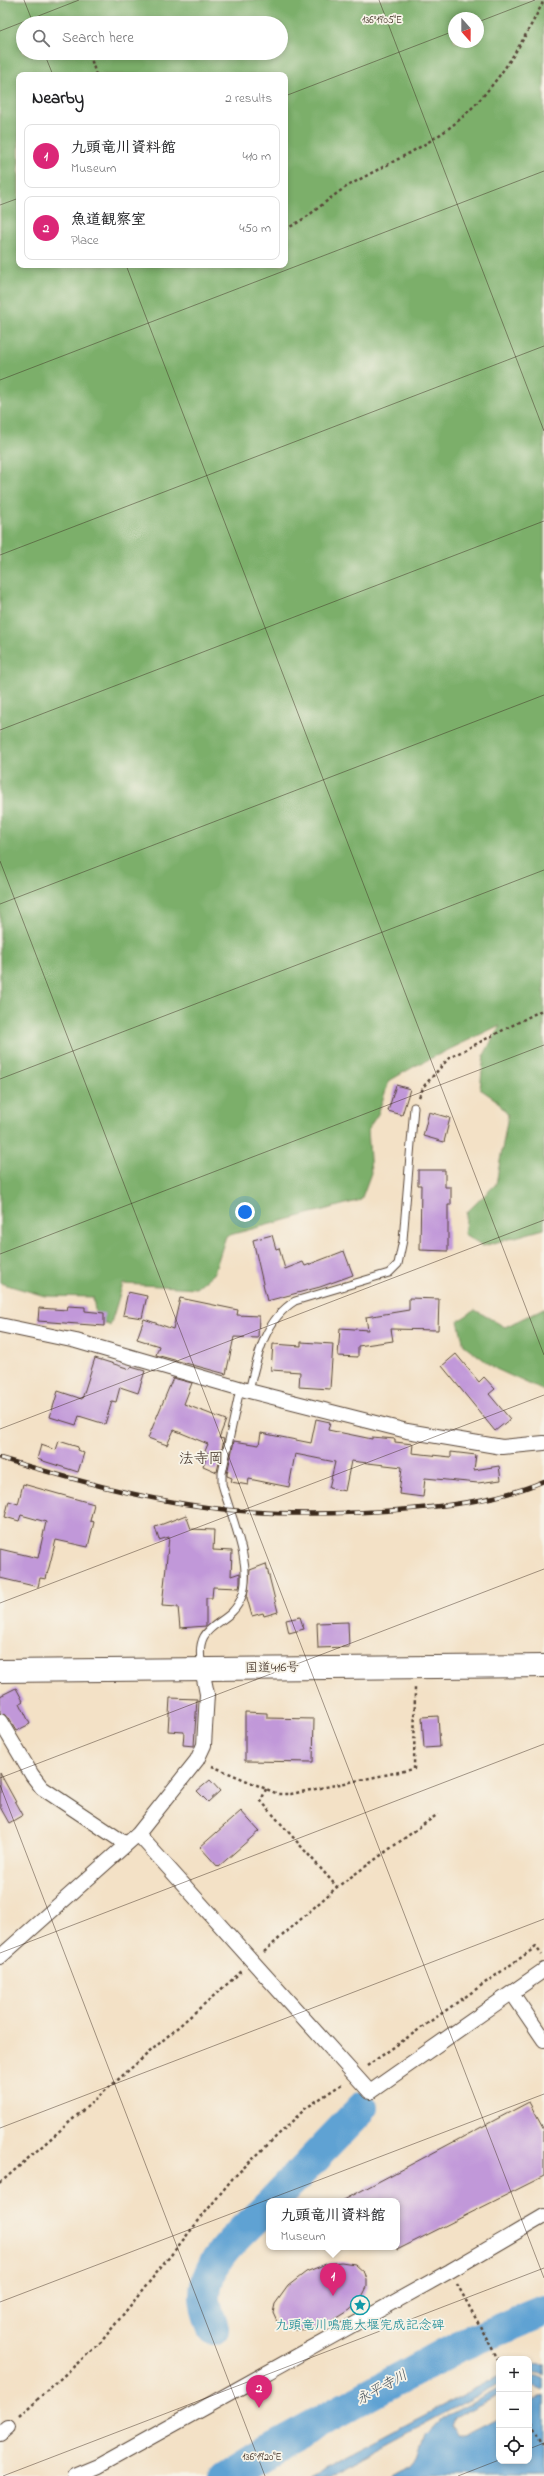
<!DOCTYPE html>
<html lang="en">
<head>
<meta charset="utf-8">
<style>
	body { margin:0; font-family:"Indie Flower","Klee One",sans-serif; background:#f6f6f6; color:#202124 }
	.controls { position:absolute; right:12px; bottom:12px; display:grid; overflow:hidden; border-radius:8px; box-shadow:0 2px 6px #0003 }
	.controls button { width:36px; height:36px; display:grid; place-items:center; padding:0; border:0; border-bottom:1px solid #e0e0e0; background:#fff; color:#202124; font:20px sans-serif }
	.compass { position:absolute; left:448px; top:12px; width:36px; height:36px; border-radius:50%; background:#fff; box-shadow:0 2px 6px #0003; rotate:159deg }
	.you { position:absolute; left:245px; top:1212px; width:14px; height:14px; margin:-10px; border:3px solid #fff; border-radius:50%; background:#1a73e8; box-shadow:0 0 0 6px #1a73e833 }
	.badge { display:grid; place-items:center; width:26px; height:26px; border-radius:50%; background:#db2777; color:#fff; font-size:13px; font-weight:700 }
	.pin { position:absolute; translate:-50% -33px; filter:drop-shadow(0 1px 2px #0008) }
	.pin::after { content:''; position:absolute; top:21px; width:14px; height:12px; background:inherit; clip-path:polygon(0 0,100% 0,50% 100%) }
	.popup { position:absolute; left:266px; top:2198px; width:134px; height:52px; box-sizing:border-box; display:grid; place-content:center; border-radius:8px; background:#fff; filter:drop-shadow(0 1px 3px #0005); font-size:13px; white-space:nowrap; color:#757577 }
	.popup b { font-size:15px; color:#202124 }
	.popup::after { content:''; position:absolute; left:50%; top:100%; margin-left:-8px; border:8px solid transparent; border-top-color:#fff }
	.list { margin:0; padding:0; list-style:none }
	h2 { display:flex; justify-content:space-between; align-items:center; height:52px; margin:0; padding:0 16px; font-size:17px }
	h2 small { font-size:13px; font-weight:400; color:#757577 }
	.list li { display:grid; grid-template-columns:26px 1fr auto; gap:12px; align-items:center; box-sizing:border-box; height:64px; margin:0 8px 8px; padding:0 8px; border:1px solid #e0e0e0; border-radius:8px }
	.list b { display:block; font-size:15px; white-space:nowrap }
	.list p { margin:0; font-size:13px; white-space:nowrap; color:#757577 }
	.list em { font-size:13px; font-style:normal; color:#757577 }
	.icon { flex:none; width:22px; height:22px; fill:none; stroke:currentColor; stroke-width:2; stroke-linecap:round; stroke-linejoin:round }
	.map { position:relative; flex:none; width:544px; height:2476px; overflow:hidden }
	.search { position:absolute; background:#fff; box-shadow:0 2px 6px #0003; left:16px; top:16px; width:272px; height:44px; display:flex; align-items:center; gap:10px; box-sizing:border-box; padding:0 14px; border-radius:22px; color:#757577; font-size:15px }
	.panel { position:absolute; background:#fff; box-shadow:0 2px 6px #0003; left:16px; top:72px; width:272px; height:196px; border-radius:8px }
	.map>svg:first-child { display:block }
	.forest { fill:#7caf6a; stroke:#5c6c44; fill-rule:evenodd }
	.water { fill:#5fa2d3; stroke:#4d6678 }
	.lines { fill:none; stroke-linecap:round; stroke-linejoin:round }
	.river { stroke:#5fa2d3; stroke-width:32 }
	.building { fill:#c198d9 }
	.service-casing { stroke:#574537; stroke-width:9 }
	.minor-casing { stroke:#574537; stroke-width:16 }
	.trunk-casing { stroke:#574537; stroke-width:24 }
	.path { stroke:#574537; stroke-width:2.5; stroke-dasharray:3 3; stroke-linecap:butt }
	.service { stroke:#fff; stroke-width:7 }
	.minor { stroke:#fff; stroke-width:14 }
	.trunk { stroke:#fff; stroke-width:22 }
	.rail-casing { stroke:#3b2a1e; stroke-width:4.5 }
	.rail { stroke:#f7f3e8; stroke-width:3; stroke-dasharray:9; stroke-linecap:butt }
	.ticks { fill:none; stroke:#3b2a1e; stroke-width:1; stroke-opacity:0.45 }
	.labels { text-anchor:middle; dominant-baseline:central; stroke-width:3.5; stroke-linejoin:round; paint-order:stroke }
	.street-label { font-size:13px; fill:#3b2a1e; stroke:#f7f3e8 }
	.culture-label { font-size:13px; fill:#0d838f; stroke:#f7f3e8 }
	.water-label { font-size:14px; font-style:italic; fill:#48545d; stroke:#f7f3e8 }
	.quarter-label { font-size:15px; fill:#3b2a1e; stroke:#f7f3e8 }
	.ticks-label { font-size:10px; text-anchor:middle; fill:#3b2a1e; stroke:#f7f3e8; stroke-width:3.5; stroke-linejoin:round; paint-order:stroke }
</style>
</head>
<body>
<div class="map">
<svg width="544" height="2476" viewBox="0 0 544 2476">
	<rect width="100%" height="100%" fill="#f7f3e8"/>
	<filter id="ink" filterUnits="userSpaceOnUse"><feTurbulence type="fractalNoise" baseFrequency=".025" numOctaves="2"/><feDisplacementMap in="SourceGraphic" scale="8" xChannelSelector="R" yChannelSelector="G"/><feConvolveMatrix kernelMatrix="1 2 1 2 8 2 1 2 1" color-interpolation-filters="sRGB"/></filter>
	<filter id="wash" filterUnits="userSpaceOnUse"><feTurbulence type="fractalNoise" baseFrequency=".012" numOctaves="4" result="noise"/><feDisplacementMap in="SourceGraphic" scale="16" xChannelSelector="R" yChannelSelector="G"/><feGaussianBlur stdDeviation="0.9" result="paint"/><feColorMatrix in="noise" values="0 0 0 0 0 0 0 0 0 0 0 0 0 0 0 0 0 1.4 0 .05"/><feComposite in="paint" operator="in"/></filter>
	<g filter="url(#wash)">
		<rect width="100%" height="100%" fill="#f3e1c6"/>
		<path class="forest" d="M0,0h544v1229l-61,17 -19,-12 3,-22 29,-28 12,-69 -12,-15 -16,-11 4,-34 16,-30 -85,41 -26,15 -11,33 -10,15 3,44 -10,27 -135,36 -12,37 -18,15 -73,-4 -13,42 -14,-8 -3,-21 -48,-1 -45,-13zM454,18h24v24h-24zM23,23h258v30h-258zM19,75h266v190h-266z
			M544,1308v83l-48,-22 -32,-24 -6,-24 17,-11 30,17z"/>
		<path class="water" d="M529,2364l15,1v10l-15,-2z
			M499,2376v8l-172,92h-19z
			M529,2376l15,2v12l-15,-6z
			M499,2388v7l-44,23 -3,8 6,9h8l33,-17v43h30v-59l15,-7v81h-153l22,-12 6,-7 8,-22 16,-17z"/>
		<g class="lines">
			<path class="river" d="M273,2201l89,-93
				M213,2329c-2,-9 -7,-20 -8,-30 -2,-39 39,-68 64,-94
				M225,2476l27,-17 207,-113 85,-35"/>
		</g>
		<g id="blocks">
			<path class="building" d="M396,1085l14,4 -8,26 -14,-4z
				M429,1112l21,6 -6,24 -21,-6z
				M418,1170h27v17h6v18h-3v46l-28,-1 1,-65h-3z
				M272,1235l4,14 3,-1 6,21 18,-7 2,4 39,-15 9,24 -33,12 -53,14 -14,-61z
				M128,1292l19,4 -5,22 -19,-3z
				M180,1298l58,12 -1,5 22,1 -1,22 -24,-1 -8,37 -70,-19 3,-9 -22,-7 7,-20 29,10z
				M409,1298l30,1 -1,31 -47,-1 2,12 -35,5v11l-20,-1 2,-28 28,2 -2,-13 43,-7z
				M68,1306l17,1v4l19,2v13l-66,-5 1,-13 28,2z
				M301,1342l32,2 -3,45 -31,-2 1,-15 -29,-2 2,-26 28,2z
				M456,1354l23,28 5,-5 11,12 -6,5 21,25 -15,12 -53,-65z
				M95,1358l35,11 1,-2 14,4 -7,22 -18,-6 -4,15 -4,-1 -7,23 -26,-8 -3,9 -26,-8 8,-26 24,8z
				M173,1378l19,5 -8,21 42,16 -7,18 5,1 -7,33 -14,-6 5,-13 -3,-2 3,-7 -34,-14 -7,15 -19,-7z
				M316,1419l14,3 -2,8 44,9v-2l23,2v3l18,2 -1,9 39,4v-5l25,3 -2,15 25,-4 2,14 -23,3 -53,-5 -2,19 -24,-3 3,-27 -51,-6 -6,30 -16,-3 6,-26 -40,-8 -6,33 -40,-8 -1,6 -17,-3 1,-4 -5,-2v-2l7,-33 25,4 2,-12 50,10z
				M59,1441l19,6 -1,3 7,3 -6,19 -41,-13 4,-14 15,5z
				M23,1484l71,20 -4,17 4,1 -6,25 -32,-7 -10,39 -6,-1 -2,9 -38,-9v-29l38,9 8,-36 -25,-7 -2,6 -14,-4 4,-16 9,3z
				M186,1515l5,14 23,1 -1,20 19,1 -1,25 9,-3v10l-1,5 -26,-1 -1,11h-6v28l-26,2 -2,-21 -16,-1 7,-69 -10,3 -4,-13z
				M266,1564l12,48 -14,4 -1,-3 -11,3 -5,-18 3,-28z
				M300,1617l4,12 -15,4 -3,-13z
				M348,1622l1,25 -31,1 -1,-25z
				M16,1688l7,13 -3,2 10,21 -14,7 -9,-15 -7,-3v-17z
				M170,1698l27,1 -3,47 -11,-1 1,-13 -16,-1z
				M245,1712l22,1v5l47,1 -1,43 -68,-1z
				M438,1716l2,31 -16,1 -2,-31z
				M0,1773l23,42 -14,8 -9,-16z
				M210,1780l10,11 -12,11 -11,-11z
				M241,1811l18,20 -41,36 -18,-20z
				M529,2102l15,28v46l-147,74v-49h-55z
				M341,2262l14,2 10,9 2,7v7l-5,10 -12,13 -16,10 -22,9 -16,1 -18,-6 -5,-11 2,-9 13,-18 18,-14 20,-8z"/>
		</g>
	</g>
	<g filter="url(#ink)">
		<use href="#blocks" fill-opacity="0" stroke="#574537" stroke-width="1"/>
		<g class="lines">
			<defs>
				<path id="service" d="M249,1391c8,-33 15,-71 46,-90l94,-28 9,-9 5,-24 11,-133
					M202,1667c-10,-49 28,-37 40,-71 12,-30 -12,-82 -20,-112v-11l18,-84"/>
				<path id="minor" d="M0,1325l76,16 173,50 158,40 95,16 42,-4
					M0,1721l32,54 10,13 84,56
					M138,1834l232,258 174,-122
					M0,1957l138,-123 59,-74 7,-15 3,-51 -5,-25
					M512,1993l32,47
					M0,2434l8,-7
					M75,2476l24,-10 351,-195 94,-55"/>
				<path id="trunk" d="M0,1671l544,-5"/>
			</defs>
			<use href="#service" class="service-casing"/>
			<use href="#minor" class="minor-casing"/>
			<use href="#trunk" class="trunk-casing"/>
			<path class="path" d="M90,55l6,20
				M285,229c24,-10 41,-30 63,-43 34,-20 73,-36 105,-61 40,-32 69,-80 91,-125
				M419,1097l5,-11 25,-28 95,-49
				M212,1766l66,28h13l123,-25 1,-82
				M266,1789l-5,12 76,86
				M264,1952l73,-65 101,-73
				M367,2066l169,-119 6,8
				M0,2183l242,-212
				M457,2284l42,77
				M19,2416l82,-74 132,-164 73,-70 36,-24
				M529,2416l15,28"/>
			<use href="#service" class="service"/>
			<use href="#minor" class="minor"/>
			<use href="#trunk" class="trunk"/>
			<defs>
				<path id="rail" d="M0,1458c75,22 151,44 230,52 60,6 121,4 181,-1 44,-4 92,-10 133,-28"/>
			</defs>
			<use href="#rail" class="rail-casing"/>
			<use href="#rail" class="rail"/>
		</g>
	</g>
	<path class="ticks" d="M24,0l9,23M379,0l165,431M478,22l57,-22M0,31l79,-31M44,53l9,22M285,96l169,-65M0,205l19,-7M126,265l418,1090M0,380l544,-209M0,555l544,-209M0,730l544,-209M0,861l544,1417M0,904l544,-209M0,1079l544,-209M0,1254l544,-209M0,1429l544,-209M0,1603l544,-208M0,1778l544,-209M0,1785l265,691M0,1953l544,-209M0,2128l544,-209M0,2302l544,-208M529,2449l15,-6M3,2476l541,-208M458,2476l41,-16"/>
	<defs>
		<symbol id="sight-ring" viewBox="-11 -11 22 22"><circle r="9.5" fill="#f7f3e8" stroke="#0f9aa8" stroke-width="1.5"/><path d="M0-6L1.8-2.2L6-1.7L2.9 1.2L3.7 5.4L0 3.3L-3.7 5.4L-2.9 1.2L-6-1.7L-1.8-2.2Z" fill="#0f9aa8"/></symbol>
	</defs>
	<g fill-rule="evenodd">
		<use href="#sight-ring" x="349" y="2294" width="22" height="22"/>
	</g>
	<g class="labels">
		<g class="street-label">
			<text transform="translate(272 1668) rotate(-1)">国道416号</text>
		</g>
		<g class="culture-label">
			<text x="360" y="2325">九頭竜川鳴鹿大堰完成記念碑</text>
		</g>
		<g class="water-label">
			<text transform="translate(382 2388) rotate(-29)">永平寺川</text>
		</g>
		<g class="quarter-label">
			<text x="201" y="1459">法寺岡</text>
		</g>
	</g>
	<g class="ticks-label">
		<text x="382" y="23">136°19'05"E</text>
		<text x="262" y="2460">136°19'20"E</text>
	</g>
</svg>
<div class="controls">
<button>+</button>
<button>−</button>
<button><svg class="icon" aria-label="locate" viewBox="0 0 24 24"><circle cx="12" cy="12" r="6"/><path d="M12 2v4M12 18v4M2 12h4M18 12h4"/></svg></button>
</div>
<svg class="compass" viewBox="-18 -18 36 36"><path d="M0-13l5 13h-10z" fill="#e53935"/><path d="M0 13l5-13h-10z" fill="#757577"/></svg>
<div class="you"></div>
<div class="pin badge" style="left:333px;top:2296px">1</div>
<div class="popup"><b>九頭竜川資料館</b>Museum</div>
<div class="pin badge" style="left:259px;top:2408px">2</div>
<div class="search"><svg class="icon" aria-label="search" viewBox="0 0 24 24"><circle cx="10" cy="10" r="6"/><path d="M15 15l6 6"/></svg>Search here</div>
<section class="panel">
<h2>Nearby<small>2 results</small></h2>
<ul class="list">
<li><span class="badge">1</span><div><b>九頭竜川資料館</b><p>Museum</p></div><em>410 m</em></li>
<li><span class="badge">2</span><div><b>魚道観察室</b><p>Place</p></div><em>450 m</em></li>
</ul>
</section>
</div>
</body>
</html>
